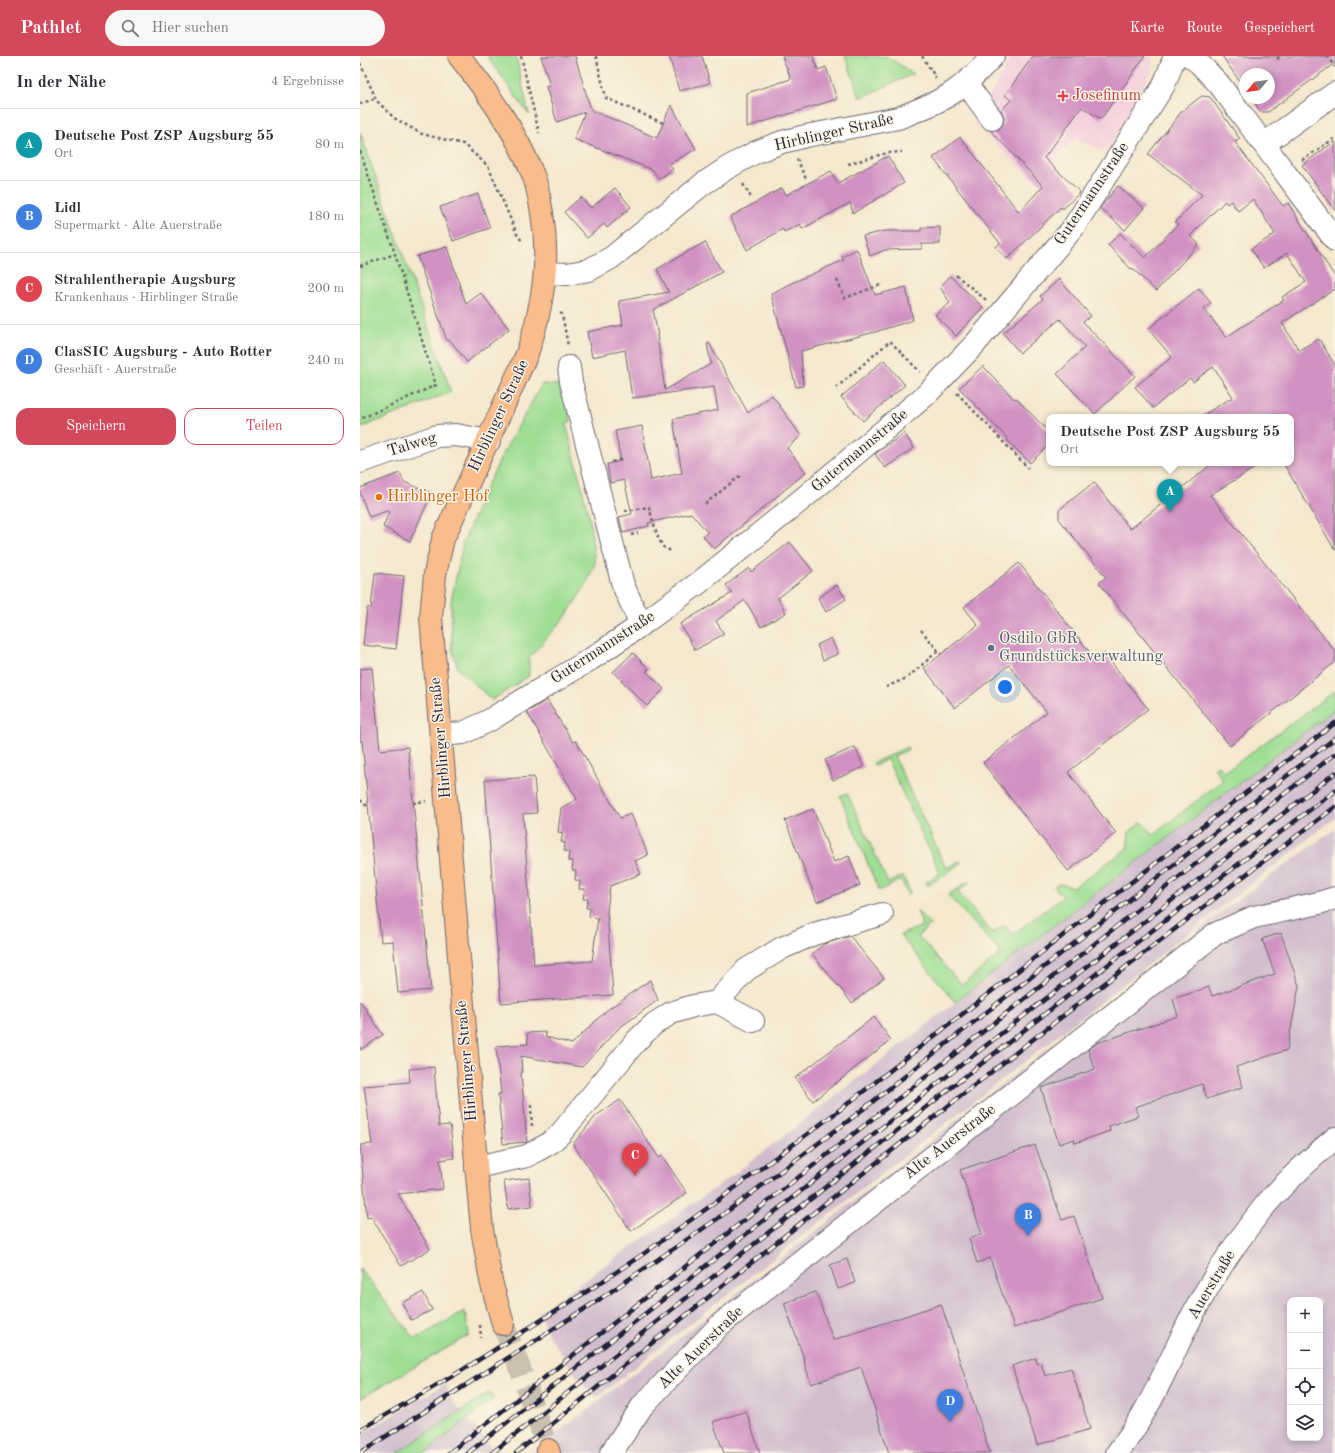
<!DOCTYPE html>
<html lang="de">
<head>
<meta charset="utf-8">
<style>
	body { margin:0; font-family:"Old Standard TT",serif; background:#f7f7f7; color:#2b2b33 }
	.controls { position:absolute; right:12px; bottom:12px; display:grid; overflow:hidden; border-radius:8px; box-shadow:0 2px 6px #0003 }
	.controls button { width:36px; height:36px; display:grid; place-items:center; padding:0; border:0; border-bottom:1px solid #e1e1e2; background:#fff; color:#2b2b33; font:20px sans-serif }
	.compass { position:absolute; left:879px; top:12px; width:36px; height:36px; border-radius:50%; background:#fff; box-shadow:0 2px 6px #0003; rotate:241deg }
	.you { position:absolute; left:645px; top:631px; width:14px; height:14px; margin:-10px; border:3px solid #fff; border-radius:50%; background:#1a73e8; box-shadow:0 0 0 6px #1a73e833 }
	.badge { display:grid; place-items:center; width:26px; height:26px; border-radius:50%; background:#d1495b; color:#fff; font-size:13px; font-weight:700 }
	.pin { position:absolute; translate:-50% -33px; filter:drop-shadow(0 1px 2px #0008) }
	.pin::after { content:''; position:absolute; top:21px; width:14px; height:12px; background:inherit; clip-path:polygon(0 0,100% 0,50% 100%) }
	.popup { position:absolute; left:686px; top:358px; width:248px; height:52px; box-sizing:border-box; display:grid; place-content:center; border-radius:8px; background:#fff; filter:drop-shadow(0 1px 3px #0005); font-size:13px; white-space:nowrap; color:#7c7c81 }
	.popup b { font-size:15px; color:#2b2b33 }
	.popup::after { content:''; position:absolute; left:50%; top:100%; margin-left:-8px; border:8px solid transparent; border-top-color:#fff }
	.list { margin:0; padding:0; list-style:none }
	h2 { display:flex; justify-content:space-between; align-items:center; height:52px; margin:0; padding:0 16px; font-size:17px }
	h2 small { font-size:13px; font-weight:400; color:#7c7c81 }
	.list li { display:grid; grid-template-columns:26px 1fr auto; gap:12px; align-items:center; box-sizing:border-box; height:72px; padding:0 16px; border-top:1px solid #e1e1e2 }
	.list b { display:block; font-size:15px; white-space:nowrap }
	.list p { margin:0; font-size:13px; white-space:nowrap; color:#7c7c81 }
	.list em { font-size:13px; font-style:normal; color:#7c7c81 }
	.actions { display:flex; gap:8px; padding:12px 16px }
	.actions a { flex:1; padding:9px 0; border:1px solid #d1495b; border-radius:12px; text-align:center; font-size:14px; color:#d1495b }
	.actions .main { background:#d1495b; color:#fff }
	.icon { flex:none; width:22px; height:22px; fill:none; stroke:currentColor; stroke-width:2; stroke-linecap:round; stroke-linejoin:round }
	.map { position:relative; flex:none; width:975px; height:1397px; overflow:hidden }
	header { display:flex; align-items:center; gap:24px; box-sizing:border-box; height:56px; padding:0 20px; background:#d1495b; color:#fff }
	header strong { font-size:19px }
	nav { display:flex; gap:22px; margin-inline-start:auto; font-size:14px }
	.search { width:280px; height:36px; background:#f7f7f7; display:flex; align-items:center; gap:10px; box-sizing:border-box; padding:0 14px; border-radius:22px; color:#7c7c81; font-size:15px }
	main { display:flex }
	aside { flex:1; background:#fff }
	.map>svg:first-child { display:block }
	.built { fill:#f4cfdd }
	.industrial { fill:#d0bdcd; fill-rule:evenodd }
	.green { fill:#9ede93; stroke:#608067 }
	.building { fill:#d191c3 }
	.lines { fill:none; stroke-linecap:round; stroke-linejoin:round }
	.major-tunnel { stroke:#cac0b0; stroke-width:22; stroke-dasharray:22 11; stroke-linecap:butt }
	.minor-casing { stroke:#6c676e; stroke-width:24 }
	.major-casing { stroke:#6c676e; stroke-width:24 }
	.path { stroke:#6c676e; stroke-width:2.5; stroke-dasharray:3 3; stroke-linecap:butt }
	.minor { stroke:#fff; stroke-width:22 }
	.major { stroke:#f9bc8a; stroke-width:22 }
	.rail-casing { stroke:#22223b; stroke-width:4.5 }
	.rail { stroke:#fcf5e5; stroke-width:3; stroke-dasharray:9; stroke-linecap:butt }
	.health-dot { fill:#e0444e; stroke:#fcf5e5; stroke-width:1.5 }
	.food-dot { fill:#e8710a; stroke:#fcf5e5; stroke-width:1.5 }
	.service-dot { fill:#5c6f8a; stroke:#fcf5e5; stroke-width:1.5 }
	.labels { text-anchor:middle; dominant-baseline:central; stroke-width:3; stroke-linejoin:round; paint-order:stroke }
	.health-label { font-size:16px; fill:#be3a42; stroke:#fcf5e5; text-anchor:start }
	.street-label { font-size:16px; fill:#22223b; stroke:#fcf5e5 }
	.food-label { font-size:16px; fill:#c56008; stroke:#fcf5e5; text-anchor:start }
	.service-label { font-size:16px; fill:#4e5e75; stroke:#fcf5e5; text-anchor:start }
</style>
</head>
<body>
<header>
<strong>Pathlet</strong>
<div class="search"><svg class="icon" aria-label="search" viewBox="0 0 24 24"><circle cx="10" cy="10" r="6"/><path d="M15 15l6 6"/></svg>Hier suchen</div>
<nav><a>Karte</a><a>Route</a><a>Gespeichert</a></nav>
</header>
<main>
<aside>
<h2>In der Nähe<small>4 Ergebnisse</small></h2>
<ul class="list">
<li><span class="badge" style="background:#0f9aa8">A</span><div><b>Deutsche Post ZSP Augsburg 55</b><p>Ort</p></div><em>80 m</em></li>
<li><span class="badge" style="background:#3f7fe0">B</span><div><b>Lidl</b><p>Supermarkt · Alte Auerstraße</p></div><em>180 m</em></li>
<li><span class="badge" style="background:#e0444e">C</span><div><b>Strahlentherapie Augsburg</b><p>Krankenhaus · Hirblinger Straße</p></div><em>200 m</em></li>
<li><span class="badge" style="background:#3f7fe0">D</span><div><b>ClasSIC Augsburg - Auto Rotter</b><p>Geschäft · Auerstraße</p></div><em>240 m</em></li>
</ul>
<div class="actions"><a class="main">Speichern</a><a>Teilen</a></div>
</aside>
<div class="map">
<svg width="975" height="1397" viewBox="0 0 975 1397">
	<rect width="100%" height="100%" fill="#fcf5e5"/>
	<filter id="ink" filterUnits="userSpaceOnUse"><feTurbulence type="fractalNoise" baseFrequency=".025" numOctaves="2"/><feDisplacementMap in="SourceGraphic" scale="8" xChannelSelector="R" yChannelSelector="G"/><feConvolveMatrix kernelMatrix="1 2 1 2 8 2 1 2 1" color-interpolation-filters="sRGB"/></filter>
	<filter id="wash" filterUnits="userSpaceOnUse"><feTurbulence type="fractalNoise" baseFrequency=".012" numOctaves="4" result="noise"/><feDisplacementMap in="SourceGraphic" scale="16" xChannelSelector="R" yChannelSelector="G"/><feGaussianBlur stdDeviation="0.9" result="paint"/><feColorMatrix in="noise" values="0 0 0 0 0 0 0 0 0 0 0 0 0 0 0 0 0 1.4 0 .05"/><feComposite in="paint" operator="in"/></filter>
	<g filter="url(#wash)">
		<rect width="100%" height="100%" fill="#f4e8cd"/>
		<path class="built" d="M652,0h140v14l-46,83 -31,-15 -39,44 -62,-59z"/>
		<path class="industrial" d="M975,653v109l-738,579 -16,-15 -33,-48 -9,-22 193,-136z
			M975,773v624h-804l150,-116 540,-425zM930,1244h30v138h-30z
			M86,1328l6,16 44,53h-136v-18z"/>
		<path class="green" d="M127,0h29l13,59z
			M485,0h42l26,18 -53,24z
			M0,76l91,260 -91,36z
			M182,328l20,1 9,36 -5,2 24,98 5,42 -9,22 -20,31 -37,42v18l-37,24 -34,-31 -6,-20 -1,-48 12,-58 21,-51 22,-44z
			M975,635v18l-380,293 -55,-67 22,-9 -5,-15 13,14 -12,11 44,49 39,-32 -53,-58 21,-14 1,1 -12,10 34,41 13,-8 8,9 50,-37 -9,-11 6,-2 14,3 53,-38 2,-17 13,-10 11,13 70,-55 -9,-12 4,-3 7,7z
			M547,691l1,3 -14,6 52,112 14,-7 1,2 -33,23 -2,-4 14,-9 -53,-114 -12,7 -2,-3z
			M487,737l41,90 15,-7 7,16 -2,3 -7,-15 -22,11 -39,-95z
			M0,1213l55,70 50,-28 4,24 -109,64z
			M130,1336l3,7 -68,54h-28z"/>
		<g id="blocks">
			<path class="building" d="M181,0h34l16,54 66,28 14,-33 25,44 -27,15 4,5 -14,10 -6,-9 -79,-31 11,-27 -28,10 -11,-35 4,-1z
				M309,0h33l8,27 -31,8z
				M422,0h31l5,14 8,-3 11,32 -90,28v-34l44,-14z
				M673,0h112l-44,63 -19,-12 -38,51 36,34 -17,17 -2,-2 -54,52 -11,-12 4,-4 -67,-85 27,-21 59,75 24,-26 -52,-55 8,-2 4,-5 1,-7 -3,-7 10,-10 -6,-5z
				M862,0h113v7l-67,49h-7l-10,-14h18v-24h-24v15z
				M842,40l8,1 30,42 -5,3 48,64 5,-3 47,74v12l-53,34 17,27 20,-11 16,26v185l-52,-87h8v-46h-91l33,-20 -20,-30 -20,15 -3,-4 -37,30 -18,-21 37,-30 -24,-28 51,-41 12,15 -7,6 22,28 58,-37 -2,-3 24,-15 -19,-29 -23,15 -13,-19 24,-15 -22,-35 -15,12 -7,-10 -4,3 -2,-3 -35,35 9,8 -43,47 -24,-23 -1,1 -23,-24 12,-12 25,25 33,-34 -3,-2 27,-27 -54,-41 35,-44z
				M975,85v70l-33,-46z
				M528,100l16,27 -51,30 -3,-10 -48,26 -2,-5 -16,8 -1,-3 -36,21 -17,-33 52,-29 4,7 45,-24 7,12z
				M758,130l26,22 -19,22 -25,-22z
				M255,132l16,19 -24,21 -3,-4 -17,14 -23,-26 17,-15 10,11z
				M118,138l12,34 -37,13 -13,-34z
				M580,171v17h-18v5l-37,1 -15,6 -7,-20 22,-5h36v-3z
				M345,186l17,30 -69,38 5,25h-1l8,55 46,-26 -4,-20 2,-1 39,70 24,-18 29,41 -14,12 19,24 -92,77 -11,-13 5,-3 -17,-20 -43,10 1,3 -26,7 -4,-16 13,-3 -8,-34 -14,3 -3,-19 14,-3 -6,-30 27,-5 9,54 31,-7 -9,-54 45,-9 -4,-23 -82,11 -7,-48 -33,7 -5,-25 36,-7 -4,-24 50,-9 -12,-23z
				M87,191l19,57 15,-11 28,36 -42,33 -17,-22 -3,1 -30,-85z
				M497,193l18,46 31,-8 7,33 -38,12 -74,19 2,35 -7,1 -25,-93 16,-9 57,-25 -2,-3z
				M590,220l33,31 -27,29 -21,-21 15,-12 -10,-16z
				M699,223l32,37 -8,6 52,54 -40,38 -38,-40 28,-27 -25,-28 -40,34 -17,-20 40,-34 -3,-3z
				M524,304l21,25 -42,36 -22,-24z
				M623,310l31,33 2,-1 33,34v13l-19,18 -23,-23 1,-1 -49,-51z
				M544,377l10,15 -29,20 -10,-14z
				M853,407h50l-53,32 125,156v11l-105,84 -131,-163 7,-6 -47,-58v-9l35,-28 36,47z
				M40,417l4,9 28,11 -22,48 -27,-14 7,-17 -21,7 -9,-24v-5z
				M430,486l23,29 -35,27 8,15 -25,14 -16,-27 -29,21 8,13 -29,16 -15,-26 52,-31 -6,-8 23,-17 2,4z
				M659,507l77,97 8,-7 44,56 -80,63 48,61 -48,38 -85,-108 64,-51 -38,-47 -54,43 -31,-40 54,-43 -14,-18z
				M15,517l29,3 -8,73 -33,-4 4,-37h4z
				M477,529l9,14 -20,13 -8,-14z
				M471,582l7,16 -15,6 -6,-15z
				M273,597l16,16 -3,2 18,18 -17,17 -34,-34z
				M12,612l8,82 28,-3 23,243 -33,3 -5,-52 -12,1 -19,-201h-2v-72z
				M187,644l26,42 3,-1 44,77 11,-4 17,41 -13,6 6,13 -31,12 -3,26 6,83 -112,8 -16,-223 49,-3 3,36 -14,1 11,151 58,-4 6,-43 -9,-1 1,-9h-4l2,-9h-5l2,-10h-6l1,-8 -5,-1 1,-9 -4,-1 1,-9h-5l1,-9 -5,-1 1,-8 -4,-1 2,-9 -5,-1 3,-24 16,-9 -50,-87z
				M495,691l9,20 -31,13 -8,-20z
				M453,753l21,53 15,-6 11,29 -43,17 -32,-82z
				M921,877l18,53 -12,64 -51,17 7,20 -36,12 -5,-15 -67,23 3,9 -29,10 1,5 -35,12 -1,-4 -15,5 -18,-56 54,-19 -7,-19 9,-7 81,-27 -5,-17 36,-12 3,9 63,-22 -13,-35z
				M490,880l34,42 -32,25 -40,-49 12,-10z
				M290,924l8,20 -39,28 -37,39 -61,-11 1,17h-1l6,69 -24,2 -5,-50h3l-5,-48 32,-2 -1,-11 18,-1 1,5 26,7 35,-34z
				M0,945l23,34 -23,15z
				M514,961l17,23 -78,61 -18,-23z
				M74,1011l5,59 11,-1 4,33 -14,2 3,29 -45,5 32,55 -29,17 -30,-50 -4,2 -7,-73 12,-1 -8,-58 46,-4 -1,-13z
				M260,1044l39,58 3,-2 25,37 -56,38 -58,-87 24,-29z
				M675,1089l27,75 12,-4 28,82 -88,30 -24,-70 -13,5 -8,-24 13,-5 -22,-64z
				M169,1122l3,28 -24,3 -4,-28z
				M487,1203l8,24 -17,6 -8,-24z
				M63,1236l9,18 -21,10 -9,-17z
				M456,1236l17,48 108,-36 49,149h-101l-28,-86 -50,17 -7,-23h1l-21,-58z
				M676,1302l1,6 4,-1 4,13 26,-8 19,61 -53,16 -25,-79z
				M386,1355l14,42h-36l-11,-31z"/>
		</g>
	</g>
	<g filter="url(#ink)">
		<use href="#blocks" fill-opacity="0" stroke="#6c676e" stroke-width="1"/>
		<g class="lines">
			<path class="major-tunnel" d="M143,1268l18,47 27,79"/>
			<defs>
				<path id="minor" d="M830,0l9,7 20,21 116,156
					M606,27l26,36
					M904,88l71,-51
					M186,217l21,1 22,-4 22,-12 92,-74 24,-16 29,-16 26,-10 24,-6 92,-18c18,-7 38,-14 54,-25 15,-10 28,-23 41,-37
					M209,311l2,15 52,203 18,40
					M0,406l77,-26 19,-1 33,6
					M81,679l22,-2 25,-12 103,-62 50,-34 59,-43 106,-86 121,-102 48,-50 98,-116 91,-143 11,-29
					M357,946l29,-32 36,-22 32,-14 68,-20
					M116,1111l51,-11 23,-13 11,-10 76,-93 17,-16 17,-11 22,-7 24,-4 36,19
					M251,1397l32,-48 78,-81 494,-390 39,-17 65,-14 16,-5
					M757,1397c34,-43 52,-93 77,-141 19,-35 41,-68 65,-99 22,-28 49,-52 76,-75"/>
				<path id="major" d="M99,0c29,37 57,75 74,119 5,12 7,26 9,38 8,51 1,93 -15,141l-84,185 -8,35 -4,43 47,570 4,42 9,52 12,43
					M188,1394l1,3"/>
			</defs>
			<use href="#minor" class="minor-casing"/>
			<use href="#major" class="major-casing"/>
			<path class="path" d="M161,0l18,77
				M236,0l10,42 57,25
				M562,0l14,22
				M967,0l8,11
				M917,3l4,-3
				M0,7l17,38 17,17 28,16 41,10 25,22 29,68 5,7
				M0,48l16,-6
				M0,95l35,103
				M437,103l9,20
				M942,104l33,-22
				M488,108l39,-11 15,-1
				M383,128l9,15
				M0,210l35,-12 41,131 -76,34
				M596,219l30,25
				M477,224l8,18 38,-14
				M200,257l2,1 6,32
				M476,332l54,-47 30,31
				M597,337l71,75
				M252,406l10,-3
				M345,448l36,-29
				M265,455l24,-4 8,28 6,12 8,4
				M271,479l7,-2
				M561,574l20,24
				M526,631l21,-9 31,-27
				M0,744l8,7
				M53,747l13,-2
				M171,1049l1,23
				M120,1269l1,13"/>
			<use href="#minor" class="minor"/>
			<use href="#major" class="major"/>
			<defs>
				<path id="rail" d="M0,1374l101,-59 136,-86 49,-33 63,-45 128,-95 498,-389
					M0,1397l240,-154 117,-80 131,-98 487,-383
					M89,1397l886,-699
					M108,1397l530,-417 337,-263
					M132,1397c279,-222 557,-447 843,-662
					M156,1397c60,-48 120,-97 179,-145 211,-170 424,-338 640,-501"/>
			</defs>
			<use href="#rail" class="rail-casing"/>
			<use href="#rail" class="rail"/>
		</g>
	</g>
	<path class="health-dot" d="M701 34h4v4h4v4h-4v4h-4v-4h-4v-4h4z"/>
	<circle class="food-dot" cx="19" cy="441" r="4"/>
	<circle class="service-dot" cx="631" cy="592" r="4"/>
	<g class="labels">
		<g class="health-label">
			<text x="712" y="40">Josefinum</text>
		</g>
		<g class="street-label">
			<text transform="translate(474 77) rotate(-13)">Hirblinger Straße</text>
			<text transform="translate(732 138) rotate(-56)">Gutermannstraße</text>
			<text transform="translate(139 360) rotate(-65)">Hirblinger Straße</text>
			<text transform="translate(52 389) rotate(-17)">Talweg</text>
			<text transform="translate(500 395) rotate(-40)">Gutermannstraße</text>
			<text transform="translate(243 592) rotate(-33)">Gutermannstraße</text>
			<text transform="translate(81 682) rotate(-95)">Hirblinger Straße</text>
			<text transform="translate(107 1005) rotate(-95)">Hirblinger Straße</text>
			<text transform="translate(590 1086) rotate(-38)">Alte Auerstraße</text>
			<text transform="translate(852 1229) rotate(-59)">Auerstraße</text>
			<text transform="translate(341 1292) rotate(-44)">Alte Auerstraße</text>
		</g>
		<g class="food-label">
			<text x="27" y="441">Hirblinger Hof</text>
		</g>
		<g class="service-label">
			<text x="639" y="583">Osdilo GbR<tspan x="639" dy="18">Grundstücksverwaltung</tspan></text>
		</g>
	</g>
</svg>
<div class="controls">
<button>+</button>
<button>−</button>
<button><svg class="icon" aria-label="locate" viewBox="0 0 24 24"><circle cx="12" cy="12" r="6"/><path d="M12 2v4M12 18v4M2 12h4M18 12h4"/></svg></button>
<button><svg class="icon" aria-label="layers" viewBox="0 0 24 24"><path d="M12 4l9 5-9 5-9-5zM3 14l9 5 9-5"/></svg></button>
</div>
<svg class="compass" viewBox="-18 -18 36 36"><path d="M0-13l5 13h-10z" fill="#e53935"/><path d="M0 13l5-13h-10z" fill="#7c7c81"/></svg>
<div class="you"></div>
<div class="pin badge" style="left:810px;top:456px;background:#0f9aa8">A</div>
<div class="popup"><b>Deutsche Post ZSP Augsburg 55</b>Ort</div>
<div class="pin badge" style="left:668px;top:1180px;background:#3f7fe0">B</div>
<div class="pin badge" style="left:275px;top:1120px;background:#e0444e">C</div>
<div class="pin badge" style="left:590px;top:1366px;background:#3f7fe0">D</div>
</div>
</main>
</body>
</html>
